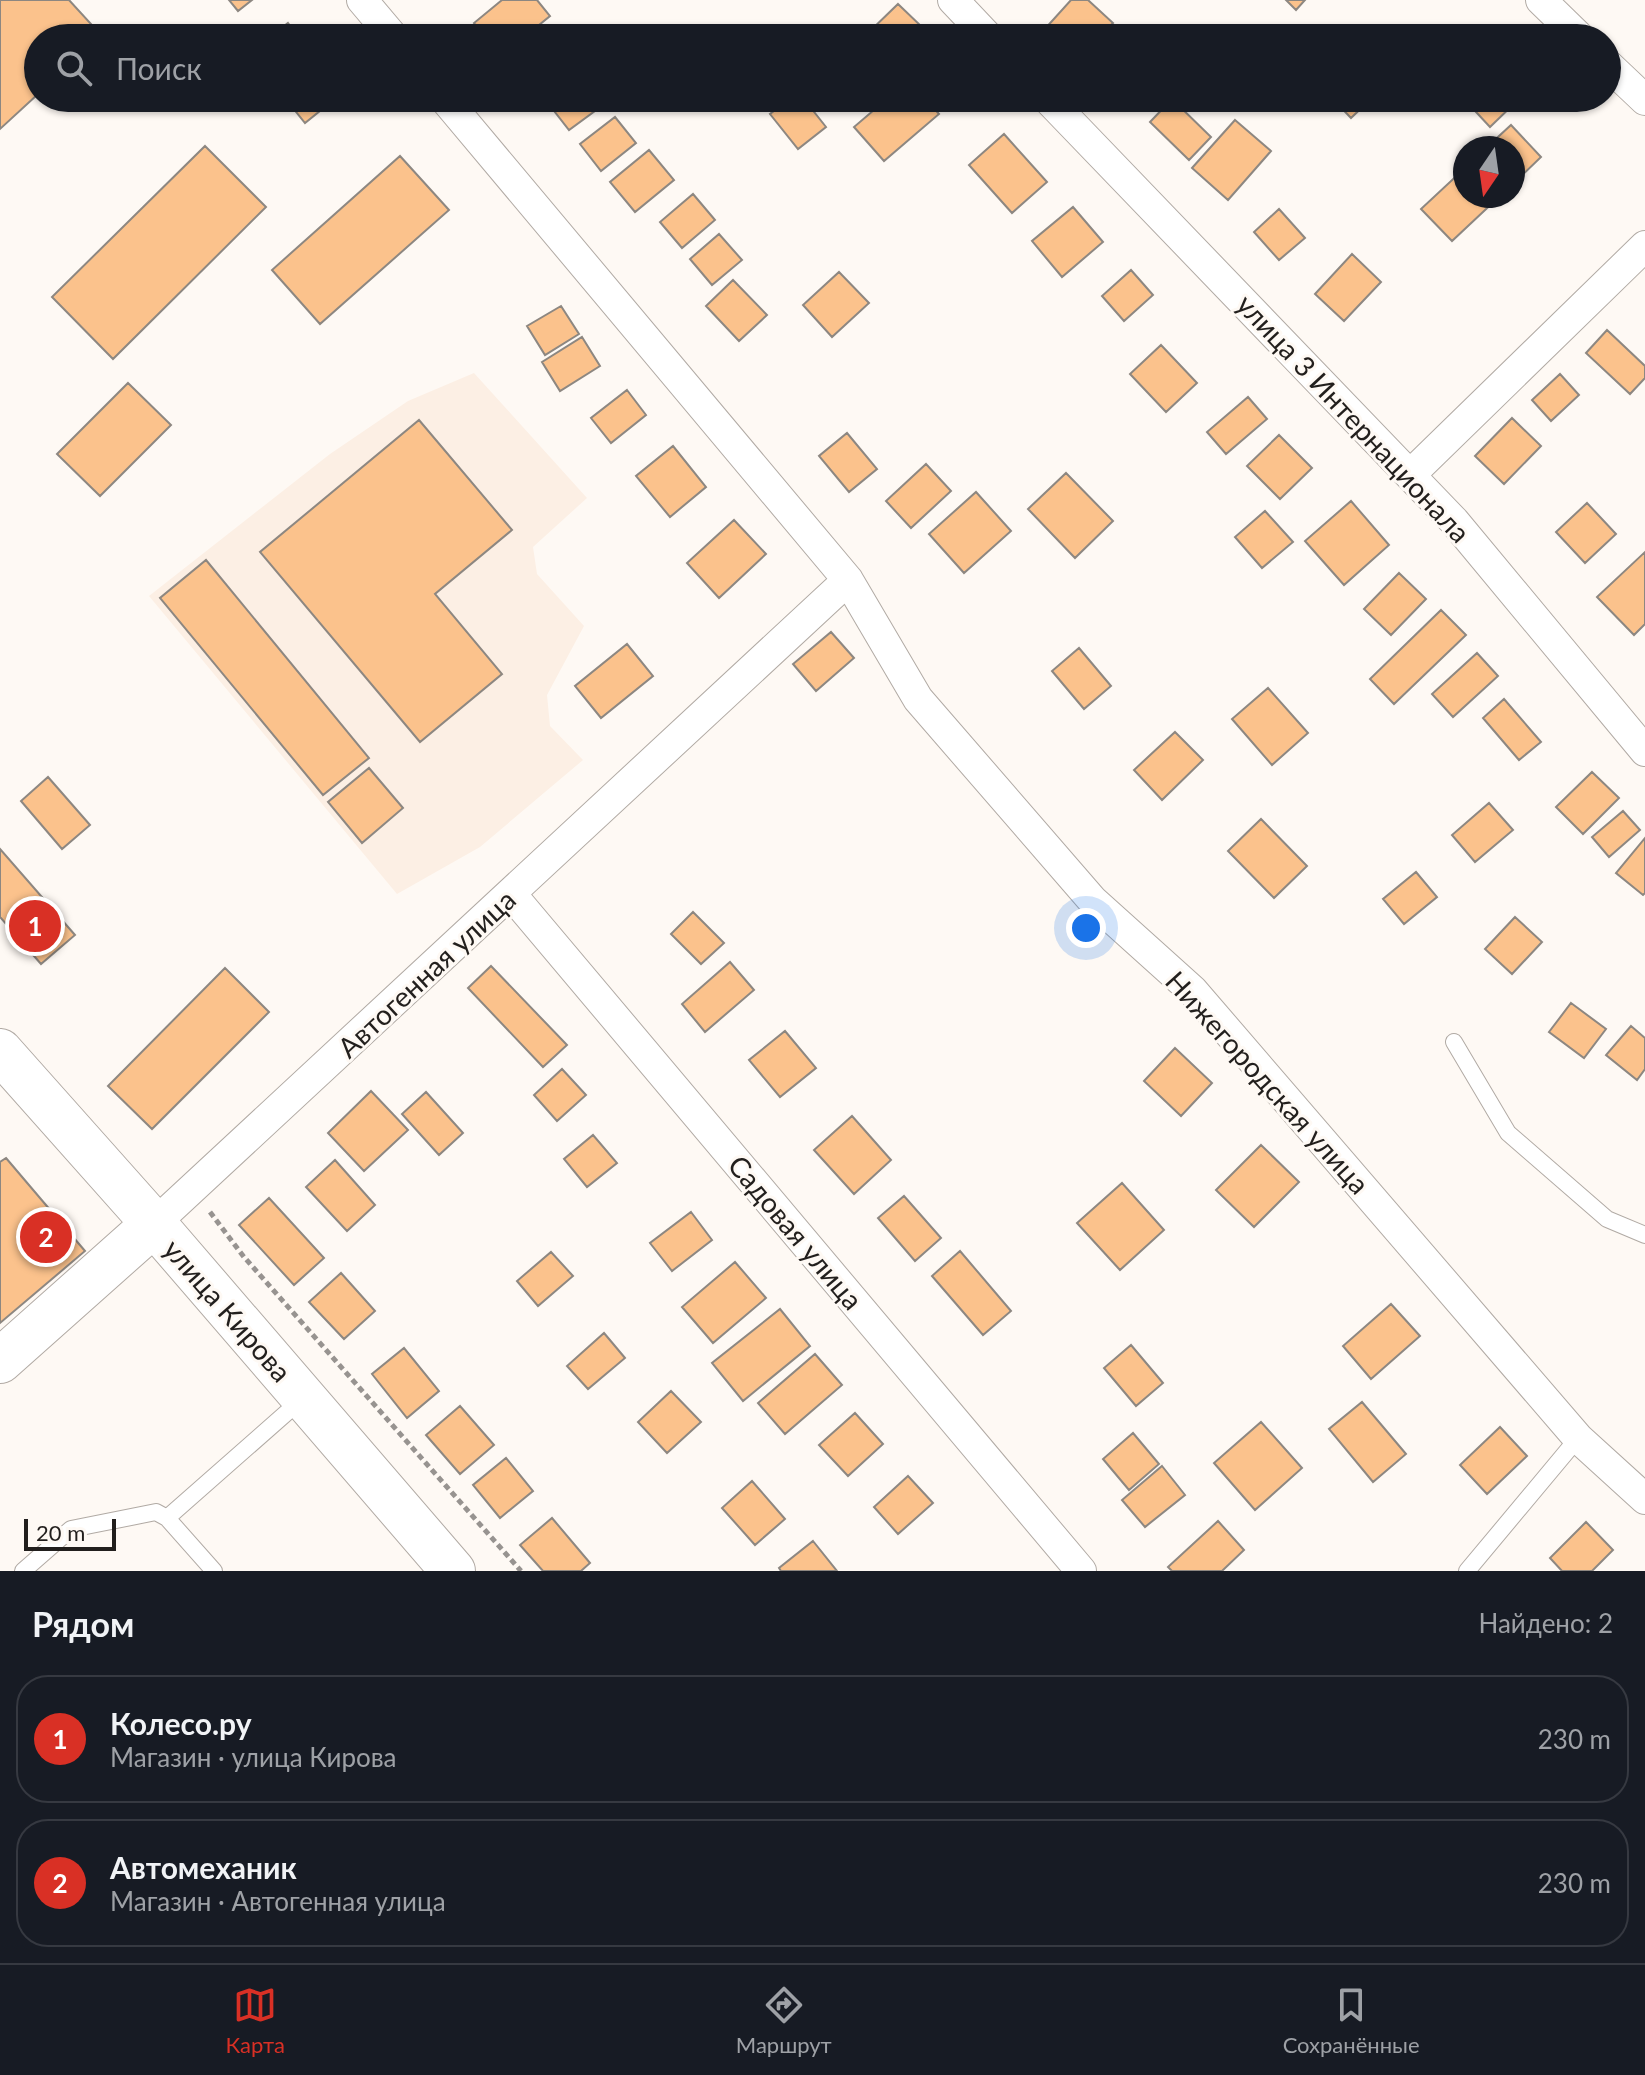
<!DOCTYPE html>
<html lang="ru">
<head>
<meta charset="utf-8">
<style>
	body { margin:0; font-family:Lato,sans-serif; background:#20242c; color:#f1f3f6 }
	.compass { position:absolute; left:1453px; top:136px; width:72px; height:72px; border-radius:50%; background:#171b24; box-shadow:0 2px 6px #0004; rotate:193deg }
	.scale { position:absolute; left:24px; bottom:20px; width:92px; box-sizing:border-box; padding-left:8px; border:4px solid #221f1d; border-top:0; font-size:22px; line-height:28px; white-space:nowrap; color:#221f1d; -webkit-text-stroke:6px #fef9f4; paint-order:stroke }
	.you { position:absolute; left:1086px; top:928px; width:28px; height:28px; margin:-20px; border:6px solid #fff; border-radius:50%; background:#1a73e8; box-shadow:0 0 0 12px #1a73e833 }
	.badge { display:grid; place-items:center; width:52px; height:52px; border-radius:50%; background:#d93025; color:#fff; font-size:26px; font-weight:700 }
	.pin { position:absolute; translate:-50% -50%; border:4px solid #fff; box-shadow:0 2px 8px #0006 }
	.list { margin:0; padding:0; list-style:none }
	h2 { display:flex; justify-content:space-between; align-items:center; height:104px; margin:0; padding:0 32px; font-size:34px }
	h2 small { font-size:26px; font-weight:400; color:#9ea1a6 }
	.list li { display:grid; grid-template-columns:52px 1fr auto; gap:24px; align-items:center; box-sizing:border-box; height:128px; margin:0 16px 16px; padding:0 16px; border:2px solid #363941; border-radius:32px }
	.list b { display:block; font-size:30px; white-space:nowrap }
	.list p { margin:0; font-size:26px; white-space:nowrap; color:#9ea1a6 }
	.list em { font-size:26px; font-style:normal; color:#9ea1a6 }
	.icon { flex:none; width:44px; height:44px; fill:none; stroke:currentColor; stroke-width:2; stroke-linecap:round; stroke-linejoin:round }
	.map { position:relative; flex:none; width:1645px; height:1571px; overflow:hidden }
	.search { position:absolute; background:#171b24; box-shadow:0 2px 6px #0004; left:24px; right:24px; top:24px; height:88px; display:flex; align-items:center; gap:20px; box-sizing:border-box; padding:0 28px; border-radius:44px; color:#9ea1a6; font-size:30px }
	.sheet { height:392px; background:#171b24 }
	nav { display:flex; justify-content:space-around; align-items:center; box-sizing:border-box; height:112px; border-top:2px solid #363941; background:#171b24; font-size:22px; color:#9ea1a6 }
	nav a { display:grid; justify-items:center; gap:4px }
	nav .on { color:#d93025 }
	.map>svg:first-child { display:block }
	.built { fill:#fcefe4 }
	.building { fill:#fbc28c; stroke:#8d8781; stroke-width:2 }
	.lines { fill:none; stroke-linecap:round; stroke-linejoin:round }
	.lane-casing { stroke:#b1aaa4; stroke-width:18 }
	.street-casing { stroke:#b1aaa4; stroke-width:32 }
	.secondary-casing { stroke:#b1aaa4; stroke-width:46 }
	.path { stroke:#979390; stroke-width:5; stroke-dasharray:6 4; stroke-linecap:butt }
	.lane { stroke:#fff; stroke-width:16 }
	.street { stroke:#fff; stroke-width:30 }
	.secondary { stroke:#fff; stroke-width:44 }
	.labels { text-anchor:middle; dominant-baseline:central; stroke-width:6; stroke-linejoin:round; paint-order:stroke }
	.street-label { font-size:28px; fill:#221f1d; stroke:#fef9f4 }
</style>
</head>
<body>
<div class="map">
<svg width="1645" height="1571" viewBox="0 0 1645 1571">
	<rect width="100%" height="100%" fill="#fef9f4"/>
	<path class="built" d="M474,373l113,125 -54,49 4,27 47,52 -37,69 3,31 33,34 -103,87 -83,47 -248,-298 181,-142 78,-53z"/>
	<path class="building" d="M0,0h69l33,36 -64,2v56l-38,35z
		M229,0h23l-14,11z
		M502,0h35l13,16 -27,22h-36l-13,-15z
		M1071,0h17l25,23 -14,15h-48l-8,-7z
		M1286,0h19l-9,10z
		M898,4l24,23 -10,11h-41l-4,-4z
		M288,23l12,15h-31z
		M285,98h51l-31,25z
		M544,98h48l7,10 -30,22z
		M791,98h12l23,29 -28,22 -28,-35z
		M888,98h37l14,16 -55,47 -30,-34z
		M1332,98h40l-21,20z
		M1463,98h57l-30,29z
		M1172,99l39,38 -22,23 -39,-38z
		M615,117l21,26 -35,28 -21,-27z
		M1235,120l36,31 -43,49 -36,-32z
		M1511,125l30,32 -28,27v-36h-27z
		M1004,134l43,48 -35,31 -43,-48z
		M205,146l61,61 -153,152 -61,-62z
		M649,150l25,30 -39,32 -25,-30z
		M400,156l49,54 -129,114 -48,-54z
		M1465,168v28h35l-48,45 -31,-32z
		M693,194l22,26 -33,28 -22,-26z
		M1073,207l30,35 -41,35 -30,-36z
		M1279,209l26,29 -26,22 -25,-28z
		M719,234l23,26 -30,25 -22,-26z
		M1352,254l29,28 -37,39 -29,-27z
		M1131,270l22,25 -29,26 -22,-25z
		M839,272l30,31 -37,34 -29,-32z
		M733,280l34,35 -28,26 -33,-35z
		M561,306l18,28 -34,21 -18,-29z
		M1607,330l38,36v12l-15,16 -44,-41z
		M582,337l18,29 -40,25 -18,-29z
		M1161,345l36,38 -31,29 -36,-38z
		M1560,374l19,21 -28,26 -19,-21z
		M128,383l43,42 -71,71 -43,-42z
		M627,390l19,25 -35,28 -20,-25z
		M1248,397l19,22 -41,35 -19,-22z
		M1512,418l29,28 -37,38 -29,-28z
		M419,420l93,110 -77,64 67,80 -82,68 -160,-190z
		M847,433l30,36 -28,23 -30,-36z
		M1279,435l33,33 -32,31 -33,-33z
		M673,446l33,41 -36,30 -34,-41z
		M926,464l25,27 -40,37 -25,-27z
		M1066,473l47,48 -38,37 -47,-49z
		M976,492l35,39 -47,42 -35,-39z
		M1351,501l38,44 -45,40 -39,-44z
		M1587,503l29,31 -31,29 -29,-31z
		M1265,511l28,31 -31,26 -27,-31z
		M734,520l32,34 -47,44 -32,-35z
		M1645,552v72l-11,11 -37,-38z
		M206,560l163,198 -46,37 -163,-197z
		M1399,573l27,26 -35,36 -27,-26z
		M1441,610l25,25 -72,69 -24,-25z
		M831,632l23,26 -38,33 -23,-27z
		M627,644l26,32 -52,42 -26,-32z
		M1079,648l32,38 -27,23 -32,-38z
		M1477,653l21,23 -45,41 -21,-23z
		M1268,688l40,45 -36,32 -40,-46z
		M1504,699l37,43 -22,18 -36,-42z
		M1175,732l28,28 -41,40 -28,-30z
		M369,768l34,40 -41,35 -34,-41z
		M1592,772l27,26 -36,36 -27,-27z
		M48,777l42,48 -28,24 -41,-48z
		M1489,803l24,27 -38,32 -23,-27z
		M1623,811l17,19 -31,27 -17,-20z
		M1261,819l46,47 -33,32 -46,-47z
		M1645,838v55l-2,2 -27,-22z
		M0,849l75,86 -34,29 -41,-47z
		M1416,872l21,25 -33,27 -21,-25z
		M693,912l31,31 -23,21 -30,-30z
		M1515,917l27,25 -30,32 -27,-25z
		M730,962l24,28 -49,42 -23,-28z
		M491,966l76,79 -24,22 -75,-79z
		M225,968l44,44 -117,117 -44,-43z
		M1571,1003l35,26 -22,29 -35,-26z
		M1631,1026l14,12v31l-8,11 -31,-25z
		M785,1031l31,37 -36,29 -31,-37z
		M1175,1048l37,35 -31,33 -37,-35z
		M562,1069l24,26 -29,26 -23,-26z
		M371,1091l37,39 -44,41 -36,-38z
		M426,1092l37,41 -24,22 -37,-41z
		M852,1116l39,44 -37,34 -40,-44z
		M593,1135l24,28 -30,24 -23,-28z
		M1261,1145l38,37 -45,45 -38,-37z
		M6,1158l79,93 -85,72v-161z
		M335,1160l40,45 -28,26 -41,-44z
		M1122,1183l42,47 -44,40 -43,-47z
		M904,1196l37,42 -26,23 -37,-43z
		M269,1198l55,60 -30,27 -55,-60z
		M691,1212l21,28 -40,31 -22,-28z
		M960,1251l51,60 -28,24 -51,-59z
		M551,1252l22,24 -35,30 -21,-25z
		M735,1262l31,36 -53,45 -31,-36z
		M341,1273l34,38 -31,28 -35,-37z
		M1391,1304l29,32 -49,43 -28,-33z
		M780,1309l30,37 -67,55 -31,-38z
		M604,1333l21,25 -37,31 -21,-23z
		M1131,1345l32,38 -27,23 -32,-38z
		M404,1348l35,43 -32,27 -35,-44z
		M815,1354l27,31 -57,49 -27,-31z
		M671,1391l30,31 -34,31 -29,-31z
		M1362,1402l44,52 -33,28 -44,-53z
		M460,1406l34,39 -34,29 -34,-39z
		M855,1413l28,31 -35,32 -29,-31z
		M1261,1422l41,46 -47,42 -41,-47z
		M1500,1427l27,29 -40,38 -27,-29z
		M1133,1433l26,31 -30,26 -26,-31z
		M506,1458l27,33 -33,27 -27,-33z
		M1162,1466l23,29 -40,32 -23,-27z
		M908,1476l25,27 -35,31 -24,-27z
		M752,1481l33,38 -30,26 -33,-37z
		M552,1518l38,45 -9,8h-38l-23,-26z
		M1218,1521l26,29 -22,21h-50l-4,-4z
		M1586,1522l27,28 -21,21h-30l-12,-13z
		M813,1541l24,30h-56l-2,-3z"/>
	<g class="lines">
		<defs>
			<path id="lane" d="M1454,1042l54,91 99,86 38,16
				M167,1518l134,-118
				M23,1571l48,-42 85,-17 11,6 47,53
				M1467,1571l111,-133"/>
			<path id="street" d="M362,0l32,38
				M953,0l36,38
				M1541,0l39,38
				M1607,64l38,36
				M444,98l404,482 70,119 175,202 100,90 385,447 67,61
				M1047,98l407,423 191,230
				M1411,474l234,-228
				M511,894l570,677
				M154,1224l694,-644"/>
			<path id="secondary" d="M0,1051l154,173 299,347
				M0,1361l154,-137"/>
		</defs>
		<use href="#lane" class="lane-casing"/>
		<use href="#street" class="street-casing"/>
		<use href="#secondary" class="secondary-casing"/>
		<path class="path" d="M210,1212l34,45 277,314"/>
		<use href="#lane" class="lane"/>
		<use href="#street" class="street"/>
		<use href="#secondary" class="secondary"/>
	</g>
	<g class="labels">
		<g class="street-label">
			<text transform="translate(1354 418) rotate(47)">улица 3 Интернационала</text>
			<text transform="translate(426 973) rotate(-43)">Автогенная улица</text>
			<text transform="translate(1268 1082) rotate(48)">Нижегородская улица</text>
			<text transform="translate(796 1232) rotate(50)">Садовая улица</text>
			<text transform="translate(228 1310) rotate(49)">улица Кирова</text>
		</g>
	</g>
</svg>
<svg class="compass" viewBox="-18 -18 36 36"><path d="M0-13l5 13h-10z" fill="#e53935"/><path d="M0 13l5-13h-10z" fill="#9ea1a6"/></svg>
<div class="scale">20 m</div>
<div class="you"></div>
<div class="pin badge" style="left:35px;top:926px">1</div>
<div class="pin badge" style="left:46px;top:1237px">2</div>
<div class="search"><svg class="icon" aria-label="search" viewBox="0 0 24 24"><circle cx="10" cy="10" r="6"/><path d="M15 15l6 6"/></svg>Поиск</div>
</div>
<section class="sheet">
<h2>Рядом<small>Найдено: 2</small></h2>
<ul class="list">
<li><span class="badge">1</span><div><b>Колесо.ру</b><p>Магазин · улица Кирова</p></div><em>230 m</em></li>
<li><span class="badge">2</span><div><b>Автомеханик</b><p>Магазин · Автогенная улица</p></div><em>230 m</em></li>
</ul>
</section>
<nav>
<a class="on"><svg class="icon" aria-label="map" viewBox="0 0 24 24"><path d="M3 6l6-2 6 2 6-2v14l-6 2-6-2-6 2zM9 4v14M15 6v14"/></svg>Карта</a>
<a><svg class="icon" aria-label="directions" viewBox="0 0 24 24"><path d="M12 3l9 9-9 9-9-9zM9 14v-3h6M13 9l2 2-2 2"/></svg>Маршрут</a>
<a><svg class="icon" aria-label="saved" viewBox="0 0 24 24"><path d="M7 4h10v16l-5-4-5 4z"/></svg>Сохранённые</a>
</nav>
</body>
</html>
